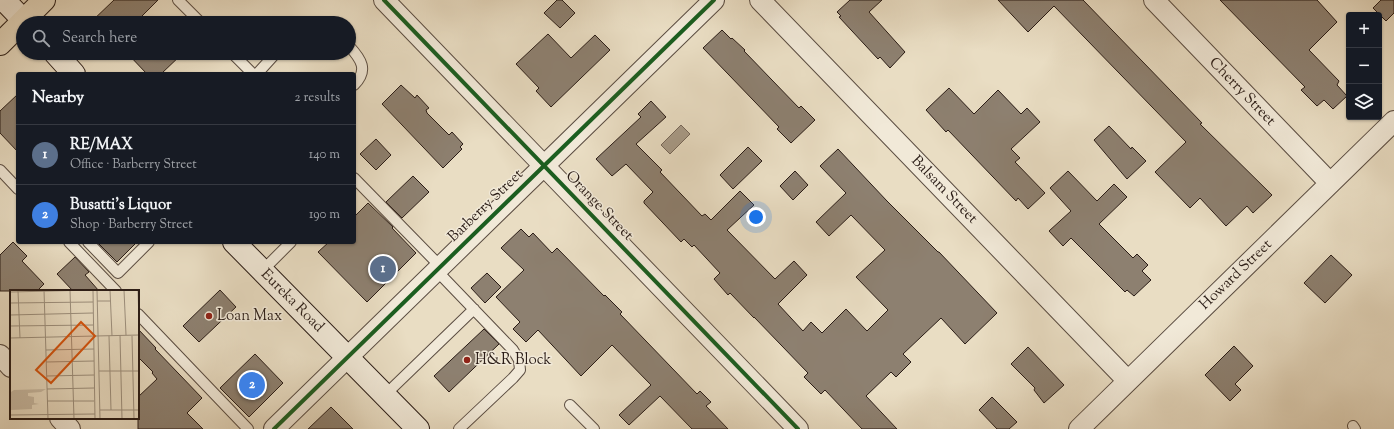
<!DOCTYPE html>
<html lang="en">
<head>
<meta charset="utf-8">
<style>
	body { margin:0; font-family:"Sorts Mill Goudy",serif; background:#20242c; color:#f1f3f6 }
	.controls { position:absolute; right:12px; top:12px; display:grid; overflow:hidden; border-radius:4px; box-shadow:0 1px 3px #0004 }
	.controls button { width:36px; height:36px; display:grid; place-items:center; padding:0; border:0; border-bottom:1px solid #363941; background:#171b24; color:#f1f3f6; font:20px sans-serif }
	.you { position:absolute; left:756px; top:217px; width:14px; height:14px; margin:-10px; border:3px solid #fff; border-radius:50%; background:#1a73e8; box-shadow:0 0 0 6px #1a73e833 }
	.badge { display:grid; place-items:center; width:26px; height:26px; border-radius:50%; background:#c59692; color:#fff; font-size:13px; font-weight:700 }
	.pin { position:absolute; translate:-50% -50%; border:2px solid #fff; box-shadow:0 1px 4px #0006 }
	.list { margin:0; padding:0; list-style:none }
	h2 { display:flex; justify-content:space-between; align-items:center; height:52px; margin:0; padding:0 16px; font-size:17px }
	h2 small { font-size:13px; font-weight:400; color:#9ea1a6 }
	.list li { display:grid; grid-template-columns:26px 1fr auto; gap:12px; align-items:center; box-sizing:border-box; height:60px; padding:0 16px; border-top:1px solid #363941 }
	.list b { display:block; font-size:15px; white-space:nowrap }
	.list p { margin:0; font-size:13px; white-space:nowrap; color:#9ea1a6 }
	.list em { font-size:13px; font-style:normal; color:#9ea1a6 }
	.icon { flex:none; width:22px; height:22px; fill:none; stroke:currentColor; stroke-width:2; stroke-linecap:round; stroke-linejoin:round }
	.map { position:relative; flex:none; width:1394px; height:429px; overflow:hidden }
	.search { position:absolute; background:#171b24; box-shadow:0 1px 3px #0004; left:16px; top:16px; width:340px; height:44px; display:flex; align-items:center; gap:10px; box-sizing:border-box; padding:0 14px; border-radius:22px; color:#9ea1a6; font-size:15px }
	.panel { position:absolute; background:#171b24; box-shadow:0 1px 3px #0004; left:16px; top:72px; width:340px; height:172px; border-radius:4px }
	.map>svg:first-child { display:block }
	.water { fill:#a89b88; stroke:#76685a }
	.building { fill:#8d8070; stroke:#2a1c16 }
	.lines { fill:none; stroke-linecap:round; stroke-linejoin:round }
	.lane-casing { stroke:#5a4c41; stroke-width:12 }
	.street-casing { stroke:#5a4c41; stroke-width:22 }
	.secondary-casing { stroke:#2a1c16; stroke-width:24 }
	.primary-casing { stroke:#2a1c16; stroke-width:24 }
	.lane { stroke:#f1e9d8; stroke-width:10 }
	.street { stroke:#f1e9d8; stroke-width:20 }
	.secondary { stroke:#f1e9d8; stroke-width:22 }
	.primary { stroke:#e9ddc3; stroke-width:22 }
	.cycleway-casing { stroke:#f1e9d8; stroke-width:6 }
	.cycleway { stroke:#1b5e20; stroke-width:4 }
	.poi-dot { fill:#8f2418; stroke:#f1e9d8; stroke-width:1.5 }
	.labels { text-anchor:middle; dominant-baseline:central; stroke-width:3; stroke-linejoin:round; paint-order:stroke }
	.street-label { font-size:15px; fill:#2a1c16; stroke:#f1e9d8 }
	.poi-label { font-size:15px; fill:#2a1c16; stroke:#f1e9d8; text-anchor:start }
	.inset-road { fill:none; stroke:#9d907e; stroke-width:1 }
	.view { fill:#d5530d; fill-opacity:0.15; stroke:#d5530d; stroke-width:2 }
	.inset-edge { fill:none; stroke:#2a1c16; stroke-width:2 }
</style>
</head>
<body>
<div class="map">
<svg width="1394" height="429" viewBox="0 0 1394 429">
	<rect width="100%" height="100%" fill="#e9ddc3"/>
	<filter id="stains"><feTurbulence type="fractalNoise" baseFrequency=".005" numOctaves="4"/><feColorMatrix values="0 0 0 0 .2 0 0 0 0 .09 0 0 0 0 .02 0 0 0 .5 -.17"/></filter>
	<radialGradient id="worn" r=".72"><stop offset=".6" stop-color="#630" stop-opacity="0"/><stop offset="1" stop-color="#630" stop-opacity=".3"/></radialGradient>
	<path class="water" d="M681,125l9,9 -20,20 -9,-9z"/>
	<path class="building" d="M114,0h44l-23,23h-45z
		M557,0h5l13,13 -15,15 -16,-15z
		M850,0h32l-13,12 36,40 -15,16 -10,-11 -2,2 -39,-42 2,-1 -4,-4z
		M998,0h85l119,123 -2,1 72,71 -19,18 -6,-7 -21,20 -26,-28 -10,10 -35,-36 31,-30 -132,-136 -26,26z
		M1220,0h97l20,22 -28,28 30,31 -2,4 10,11 -14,13 -9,-9 -7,6 -16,-16 4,-3z
		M1381,0h13v13l-8,8 -13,-13z
		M722,30l9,9 1,-1 13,12 -1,1 55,57 2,-2 14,14 -24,23 -14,-14 2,-2 -76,-79z
		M548,34l23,24 24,-23 15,15 -59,57 -15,-16 3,-3 -23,-24z
		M127,53h56l-22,21h-14z
		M401,85l14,13 2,-3 12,13 -3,2 1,3 22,22 3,-3 11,12 -3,3 2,2 -19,19 -61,-64z
		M949,88l25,26 24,-24 23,24 6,-6 13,14 -29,27 9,9 -5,4 30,31 -17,16 -10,-11 -2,3 -68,-71 -2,2 -20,-22z
		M18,94v58l-18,-19v-22z
		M651,101l15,16 -30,27 26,26 -2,2 42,44 3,-2 6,6 29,-29 14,14 -27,25 48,49 19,-18 13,14 -29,29 25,27 8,-9 11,11 24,-24 21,22 21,-21 -32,-33 29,-27 -34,-35 -22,21 -13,-14 30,-29 -26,-27 18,-17 49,52 51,51h1l58,61 -32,31 -24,-26 -38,36 8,8 -15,15 -5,-5 -25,24 31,33h-35l-37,-39 -4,4 -17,-17 4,-4 -54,-56v1l-24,-25 -2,2 -14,-16 6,-6 -26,-28 -2,2 -8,-8 -3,3 -37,-39v-2l9,-9 -27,-28 -14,12 -16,-17 45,-42 -3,-3z
		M1109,126l22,23 1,-2 14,14 -19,18 -33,-39z
		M376,139l15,16 -15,15 -16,-16z
		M748,147l14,14 -29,28 -13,-14z
		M795,171l13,14 -15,15 -13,-14z
		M1068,171l29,30 17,-17 13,13 -28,27 34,34 4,-4 11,11 -6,6 9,9 -17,16 -7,-6 -2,2 -54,-54 -8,8 -14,-15 22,-20 -21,-23z
		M413,176l16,16 -27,26 -16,-16z
		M368,203l25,24 -1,1 24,25 -49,49 -49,-50 11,-10h25v-25z
		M521,229l8,8 4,-4 19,20 5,-5 47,48 1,-1 17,17 -2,2 77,80 3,-3 11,11 -5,4 22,23h-36l-32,-33 -31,29 -10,-10 32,-30 -39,-40 -31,31 -43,-46 -12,12 -13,-13 7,-7 -24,-25 28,-27 -23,-22z
		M13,242l14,14 -5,5 22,23 -7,7h-37v-36z
		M97,242h40l-20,20z
		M1331,255l21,20 -27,28 -21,-20z
		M75,257l14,15 -4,3 14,16h-26l-16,-17z
		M487,273l14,14 -16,16 -14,-15z
		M220,290l16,17 -37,35 -16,-16z
		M138,329l18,19 -1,1 47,49 -15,15 16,16h-65v-32l19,-18 -5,-6 1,-1 -15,-15z
		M484,329l15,15 -50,48 -15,-16z
		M1234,346l19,20 -18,18 6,6 -11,11 -25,-26z
		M1028,347l36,38 -20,18 -10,-13 1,-2 -24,-24z
		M255,354l28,29 -34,34 -29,-29z
		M992,397l25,25 -8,7h-12l-18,-19z
		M331,407l22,22h-45z"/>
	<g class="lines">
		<defs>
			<path id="lane" d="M178,0l23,23
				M312,23l8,-1 3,1
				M349,46c12,13 20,24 5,39
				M232,53l21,21
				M257,74l19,-21
				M0,170l18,19
				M354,178l87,89
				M69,242l47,49
				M88,242l30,31 31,-31
				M262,271l29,-29
				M437,271l76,79 6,10 1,10 -7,8 -54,51
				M138,314l110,115
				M385,395l89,-86
				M570,405l24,24
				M1353,426l2,3"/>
			<path id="street" d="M384,0l414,429
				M760,0l368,381
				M1154,0l176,183
				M0,355l11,12
				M60,418l10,11
				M274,429l440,-429
				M1079,429l315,-308"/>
			<path id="secondary" d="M4,0l22,23
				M55,53l19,21
				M234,242l184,187"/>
			<path id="primary" d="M0,44l44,-44"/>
		</defs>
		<use href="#lane" class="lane-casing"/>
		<use href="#street" class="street-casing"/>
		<use href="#secondary" class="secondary-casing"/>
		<use href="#primary" class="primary-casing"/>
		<use href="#lane" class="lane"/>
		<use href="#street" class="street"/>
		<use href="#secondary" class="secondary"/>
		<use href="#primary" class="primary"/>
		<defs>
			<path id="cycleway" d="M384,0l414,429
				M274,429l440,-429"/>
		</defs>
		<use href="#cycleway" class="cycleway-casing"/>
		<use href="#cycleway" class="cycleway"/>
	</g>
	<g class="poi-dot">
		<circle cx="209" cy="316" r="4"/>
		<circle cx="467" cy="360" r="4"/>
	</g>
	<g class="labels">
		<g class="street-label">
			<text transform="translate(1242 92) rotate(46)">Cherry Street</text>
			<text transform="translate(944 190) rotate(46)">Balsam Street</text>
			<text transform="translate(486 206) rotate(-44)">Barberry Street</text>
			<text transform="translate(599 206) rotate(46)">Orange Street</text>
			<text transform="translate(1236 275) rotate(-44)">Howard Street</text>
			<text transform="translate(292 301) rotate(45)">Eureka Road</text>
		</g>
		<g class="poi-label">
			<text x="217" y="316">Loan Max</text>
			<text x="475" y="360">H&amp;R Block</text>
		</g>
	</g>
	<g transform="translate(10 290)">
		<rect width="129" height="129" fill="#e9ddc3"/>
		<path d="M36,99l-5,3 -13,1v3l6,1v6l5,1 -7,1v4l-22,1 1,-18 3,-2z" fill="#c9bca6"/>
		<path class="inset-road" d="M34,0l4,129M60,0l4,129M83,0l2,129M87,0l3,129M100,0l2,46M114,0l2,45M128,0l1,33M8,1l2,47M0,2l83,-2M87,11h14M0,13l83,-1M0,25l83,-2M0,36l83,-1M110,45l2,84M99,46l2,74M122,46l2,83M0,48l129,-3M36,60l48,-1M36,72l48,-1M89,81h40M37,86l47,-1M37,99l47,-1M37,111h47M90,120h39M0,125l85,-1"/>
		<path class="view" d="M71,32l14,14 -44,47 -15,-13z"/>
		<rect width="129" height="129" class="inset-edge"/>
	</g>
	<rect width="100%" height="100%" filter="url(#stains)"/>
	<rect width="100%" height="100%" fill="url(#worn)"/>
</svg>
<div class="controls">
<button>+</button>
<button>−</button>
<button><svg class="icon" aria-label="layers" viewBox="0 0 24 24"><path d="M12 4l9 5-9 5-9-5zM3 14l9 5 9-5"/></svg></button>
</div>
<div class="you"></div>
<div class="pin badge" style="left:383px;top:269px;background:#5c6f8a">1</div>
<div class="pin badge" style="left:252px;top:385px;background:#3f7fe0">2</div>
<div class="search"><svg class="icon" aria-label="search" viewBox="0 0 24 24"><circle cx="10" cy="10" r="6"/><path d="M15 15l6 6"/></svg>Search here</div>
<section class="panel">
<h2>Nearby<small>2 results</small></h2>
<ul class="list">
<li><span class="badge" style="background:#5c6f8a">1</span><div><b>RE/MAX</b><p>Office · Barberry Street</p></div><em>140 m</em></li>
<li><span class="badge" style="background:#3f7fe0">2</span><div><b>Busatti's Liquor</b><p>Shop · Barberry Street</p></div><em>190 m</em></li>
</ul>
</section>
</div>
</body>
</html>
